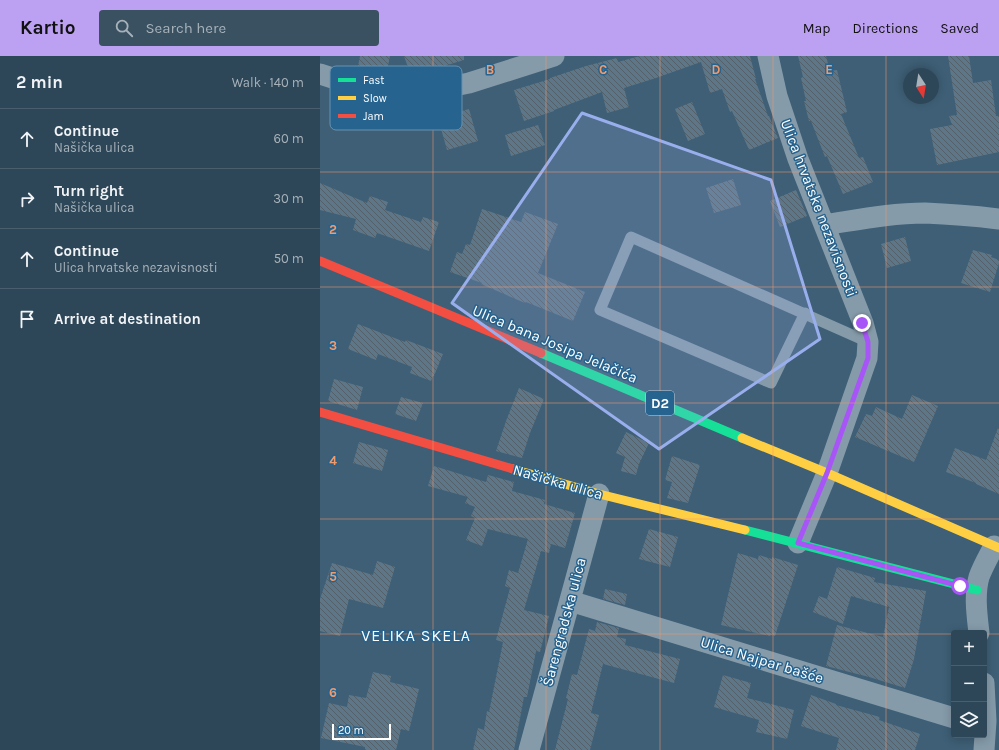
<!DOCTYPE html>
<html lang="en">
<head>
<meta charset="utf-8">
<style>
	body { margin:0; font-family:Karla,sans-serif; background:#3a5161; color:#f1f3f6 }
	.controls { position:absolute; right:12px; bottom:12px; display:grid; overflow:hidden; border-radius:4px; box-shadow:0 2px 10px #0003 }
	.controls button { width:36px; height:36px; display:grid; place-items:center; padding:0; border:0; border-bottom:1px solid #495f6e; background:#2e4758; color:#f1f3f6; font:20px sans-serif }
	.compass { position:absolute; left:583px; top:12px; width:36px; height:36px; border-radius:50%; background:#2e4758; box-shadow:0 2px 10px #0003; rotate:168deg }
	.scale { position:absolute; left:12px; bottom:10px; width:59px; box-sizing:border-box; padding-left:4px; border:2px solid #fff; border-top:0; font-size:11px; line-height:14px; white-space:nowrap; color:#fff; -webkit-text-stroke:3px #26638e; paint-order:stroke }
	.stop { position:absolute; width:12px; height:12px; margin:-9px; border:3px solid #a855f7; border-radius:50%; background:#fff }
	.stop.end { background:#a855f7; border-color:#fff; box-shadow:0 1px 4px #0008 }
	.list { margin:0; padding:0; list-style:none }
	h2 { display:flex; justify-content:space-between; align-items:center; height:52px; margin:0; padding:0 16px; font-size:17px }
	h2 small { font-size:13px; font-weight:400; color:#a7b2ba }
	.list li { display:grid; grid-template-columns:26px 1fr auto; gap:12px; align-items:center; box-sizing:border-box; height:60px; padding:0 16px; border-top:1px solid #495f6e }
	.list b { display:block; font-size:15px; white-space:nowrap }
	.list p { margin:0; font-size:13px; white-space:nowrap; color:#a7b2ba }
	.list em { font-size:13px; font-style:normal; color:#a7b2ba }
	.icon { flex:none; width:22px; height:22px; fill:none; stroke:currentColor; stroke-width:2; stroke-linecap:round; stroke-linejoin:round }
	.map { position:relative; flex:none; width:679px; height:694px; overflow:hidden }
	header { display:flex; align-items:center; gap:24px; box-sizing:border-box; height:56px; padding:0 20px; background:#bca0f2; color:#111 }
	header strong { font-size:19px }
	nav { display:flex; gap:22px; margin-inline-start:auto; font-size:14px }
	.search { width:280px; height:36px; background:#3a5161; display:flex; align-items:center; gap:10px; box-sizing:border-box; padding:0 14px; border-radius:4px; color:#a7b2ba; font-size:15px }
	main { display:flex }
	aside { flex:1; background:#2e4758 }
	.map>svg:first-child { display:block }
	.building { fill:url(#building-back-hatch) }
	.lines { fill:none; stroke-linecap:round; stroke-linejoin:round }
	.lane { stroke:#859baa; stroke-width:11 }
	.street { stroke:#859baa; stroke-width:21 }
	.fast { stroke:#16e098; stroke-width:9 }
	.slow { stroke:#ffcf43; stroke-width:9 }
	.jam { stroke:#f24e42; stroke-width:9 }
	.route { stroke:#a855f7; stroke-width:5 }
	.marked { fill:#99afed; fill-opacity:0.2; stroke:#99afed; stroke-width:3; stroke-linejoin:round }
	.grid { fill:none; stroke:#f19b6d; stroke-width:1; stroke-opacity:0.55 }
	.labels { text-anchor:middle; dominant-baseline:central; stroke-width:3; stroke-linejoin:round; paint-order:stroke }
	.shield { fill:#26638e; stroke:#bed0dd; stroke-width:1 }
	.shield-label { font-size:14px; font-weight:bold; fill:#fff }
	.street-label { font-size:15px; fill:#fff; stroke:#26638e }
	.neighbourhood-label { font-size:16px; letter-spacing:1px; fill:#fff; stroke:#26638e }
	.key { fill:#26638e; stroke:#6792b0; stroke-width:1 }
	.key-label { font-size:11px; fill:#fff }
	.grid-label { font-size:13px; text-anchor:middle; font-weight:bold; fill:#f19b6d; stroke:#26638e; stroke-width:3; stroke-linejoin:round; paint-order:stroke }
</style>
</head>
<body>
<header>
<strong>Kartio</strong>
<div class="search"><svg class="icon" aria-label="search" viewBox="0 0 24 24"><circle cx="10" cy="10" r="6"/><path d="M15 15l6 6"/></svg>Search here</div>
<nav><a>Map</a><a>Directions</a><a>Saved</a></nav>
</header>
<main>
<aside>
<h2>2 min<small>Walk · 140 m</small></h2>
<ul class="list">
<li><svg class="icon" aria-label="ahead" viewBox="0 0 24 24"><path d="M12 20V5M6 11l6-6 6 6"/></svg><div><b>Continue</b><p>Našička ulica</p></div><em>60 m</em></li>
<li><svg class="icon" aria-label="right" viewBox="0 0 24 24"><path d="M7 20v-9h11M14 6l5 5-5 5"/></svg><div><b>Turn right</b><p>Našička ulica</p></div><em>30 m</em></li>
<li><svg class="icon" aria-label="ahead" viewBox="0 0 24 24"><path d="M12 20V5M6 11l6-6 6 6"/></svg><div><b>Continue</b><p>Ulica hrvatske nezavisnosti</p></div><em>50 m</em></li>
<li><svg class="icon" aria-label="arrive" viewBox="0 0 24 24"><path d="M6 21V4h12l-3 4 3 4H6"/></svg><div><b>Arrive at destination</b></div></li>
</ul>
</aside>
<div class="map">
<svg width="679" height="694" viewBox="0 0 679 694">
	<defs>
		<pattern id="building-back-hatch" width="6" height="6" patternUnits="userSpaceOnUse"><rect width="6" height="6" fill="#5d7789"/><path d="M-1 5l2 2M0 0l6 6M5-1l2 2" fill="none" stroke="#545f67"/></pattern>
	</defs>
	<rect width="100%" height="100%" fill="#3e5f76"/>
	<path class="building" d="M40,0h30l-4,20 -29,-5z
		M84,0h60v4l-53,16z
		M320,0h110l6,23h-1l13,37h1l9,22 -29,12 -17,-39 -2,1 -8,-23 -12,4 -9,-31 -45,16 -32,10 5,19 -22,6 -5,-21 -48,18v1l-30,10 -10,-31 36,-11v-1l36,-12 31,-8 1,4z
		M478,0h28l4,15 7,-1 10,42 -6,2 18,44 4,-1 10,25 -30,12 -16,-38 -2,1 -14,-36h-2l-5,-20h2l-5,-23 2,-1z
		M628,0h21l4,27 18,-3 5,36h3v36l-62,13 -7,-36 22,-4 -3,-9 8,-1z
		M372,46l13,32 -17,7 -13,-32z
		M149,53l9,32 -31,9 -9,-32z
		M218,69l7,20 -34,11 -6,-21z
		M413,123l8,26 -27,8 -8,-25z
		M0,127l47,20 3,-7 18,6 -3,8 36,12 2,-5 16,5 -10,29 -52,-18 -2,5 -22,-8 3,-11 -36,-9z
		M476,134l11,26 -27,11 -10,-26z
		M162,153l39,13 4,-10 33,12 -20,49 47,19 -12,29 -47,-19 -1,1 -44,-19 1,-1 -32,-11 7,-20 5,2 4,-10 4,1z
		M585,181l6,24 -24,7 -6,-24z
		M653,194l19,5 -1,2 8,3v3l-9,29 -29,-9z
		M38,268l47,18 1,-2 37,14 -9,22h-1l-2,5 -21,-8 2,-6 -34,-13 -2,6 -28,-11z
		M14,323l29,8 -6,23 -29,-9z
		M199,332l25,11 -14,34 -8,25 -26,-7 10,-30z
		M592,339l26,11 -24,56 -59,-25 11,-23 6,2 4,-9 26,12z
		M81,341l22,6 -7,18 -21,-7z
		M678,372h1v66l-23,-10v-1l-30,-11 9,-24 31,12z
		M306,376l23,11 -10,21 -3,11 -15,-4 4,-14 -9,-4z
		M39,386l29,8 -6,21 -29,-8z
		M352,400l28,9 -12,38 -21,-5 5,-16 -7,-2z
		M114,410l52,16 2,-7 26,7 -2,9 33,9 -1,4 31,9 -10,35 -14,-4 -2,9 -8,-2 -17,59 25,6 -9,36 -4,-1 -9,46h-3l-10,53h-41l5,-22 6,2 3,-19 2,1 14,-70 -7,-2 14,-52 -5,-2 4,-16 9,3 10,-34 -40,-10 -6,17 -16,-6 9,-22 -4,-2 4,-9 -10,-4 3,-6 -40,-11z
		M329,473l29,8 -8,30 -31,-8z
		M418,497l20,6 1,-4 13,4v-2l26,8 -23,71 -4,-1 -1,1 -49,-11z
		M57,505l18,6 -12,41 -34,-9 -9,37 -20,-5v-32l12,-36 41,12z
		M517,511l38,11 -1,4 52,9 -12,68 -9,29 -36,-11 -43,-11 11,-41 46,12 6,-30 -38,-11 -8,28 -30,-12 6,-16 8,3z
		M285,533l22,5 -2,11 -22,-6z
		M277,566l22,6 -2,9 9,2 -1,6 55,14 -6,24 -71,-19 -12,49 8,2 -9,35h-35l13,-51 -2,-1 6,-24 5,1 12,-46 6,2z
		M53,616l18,4 -1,6 29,7 -10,42 -8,-2 -5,21h-31v-3l-44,-9 8,-35 18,4 2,-12 17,3z
		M403,619l28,8 -4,15 47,12 -7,29 -31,-7 3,-12 -45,-13z
		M491,639l25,9v1l44,12 -1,3 41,14 -5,16h-79l3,-12 -38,-12z"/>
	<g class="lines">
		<path class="lane" d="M485,257l-34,70 -171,-73 31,-73 237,105"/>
		<path class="street" d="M448,0l9,40 21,63 65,164 5,19 -1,16 -40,115 -29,70
			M0,18l55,18 44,1 50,-10 85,-27
			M504,169c33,-5 67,-12 101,-12 25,1 49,3 74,6
			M250,545l384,117
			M659,577c-2,-18 -5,-38 0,-56 4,-11 10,-21 15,-31
			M664,627l2,38 -2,29
			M209,694l70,-256"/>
		<path class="fast" d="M221,297l201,85
			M425,474l232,60"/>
		<path class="slow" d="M422,382l85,35 172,75
			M193,413l86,25 146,36"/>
		<path class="jam" d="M0,205l221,92
			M0,356l193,57"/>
	</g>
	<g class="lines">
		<path class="route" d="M542,267l6,19v16l-41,115 -29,70 162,43"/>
	</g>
	<path class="marked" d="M262,57l189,67 49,159 -161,110 -207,-146z"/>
	<path class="grid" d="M113,0v694M226,0v694M340,0v694M453,0v694M566,0v694M0,116h679M0,231h679M0,347h679M0,463h679M0,578h634M664,578h15"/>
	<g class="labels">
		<rect class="shield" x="326" y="335" width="28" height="24" rx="3"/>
		<g class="shield-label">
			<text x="340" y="347">D2</text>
		</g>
		<g class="street-label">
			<text transform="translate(499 152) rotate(69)">Ulica hrvatske nezavisnosti</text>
			<text transform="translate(235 288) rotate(23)">Ulica bana Josipa Jelačića</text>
			<text transform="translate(238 426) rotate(16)">Našička ulica</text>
			<text transform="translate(244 566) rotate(-75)">Šarengradska ulica</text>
			<text transform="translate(442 604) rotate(17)">Ulica Najpar bašće</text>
		</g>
		<g class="neighbourhood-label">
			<text x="96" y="579">VELIKA SKELA</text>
		</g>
	</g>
	<rect x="10" y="10" width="132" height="64" rx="6" class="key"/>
	<rect x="18" y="22" width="18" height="4" fill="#16e098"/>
	<rect x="18" y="40" width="18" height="4" fill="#ffcf43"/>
	<rect x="18" y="58" width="18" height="4" fill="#f24e42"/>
	<g class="key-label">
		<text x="43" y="28">Fast</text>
		<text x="43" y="46">Slow</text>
		<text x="43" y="64">Jam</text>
	</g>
	<g class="grid-label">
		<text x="170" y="18">B</text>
		<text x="283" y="18">C</text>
		<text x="396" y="18">D</text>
		<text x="509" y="18">E</text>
		<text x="13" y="178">2</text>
		<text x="13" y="294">3</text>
		<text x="13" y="409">4</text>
		<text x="13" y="525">5</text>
		<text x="13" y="641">6</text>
	</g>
</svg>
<div class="controls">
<button>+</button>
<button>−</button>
<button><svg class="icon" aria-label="layers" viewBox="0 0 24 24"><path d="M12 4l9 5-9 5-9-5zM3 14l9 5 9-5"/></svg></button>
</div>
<svg class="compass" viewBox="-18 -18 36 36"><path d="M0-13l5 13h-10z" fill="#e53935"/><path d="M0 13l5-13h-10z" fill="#a7b2ba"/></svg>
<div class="scale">20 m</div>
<div class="stop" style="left:640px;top:530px"></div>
<div class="stop end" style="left:542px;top:267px"></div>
</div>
</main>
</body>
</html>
